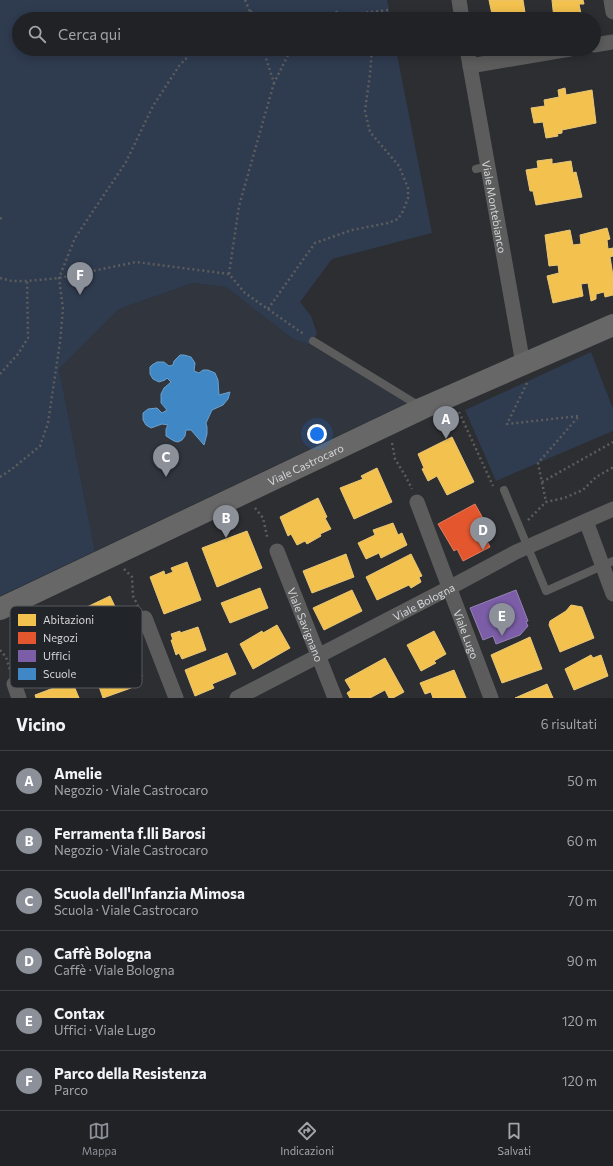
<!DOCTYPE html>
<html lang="it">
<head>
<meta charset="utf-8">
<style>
	body { margin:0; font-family:Commissioner,sans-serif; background:#292a2d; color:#f1f3f6 }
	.you { position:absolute; left:317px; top:434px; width:14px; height:14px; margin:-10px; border:3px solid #fff; border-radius:50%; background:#1a73e8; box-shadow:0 0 0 6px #1a73e833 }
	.badge { display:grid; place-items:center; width:26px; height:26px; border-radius:50%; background:#8c9099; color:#fff; font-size:13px; font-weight:700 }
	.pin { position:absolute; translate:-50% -33px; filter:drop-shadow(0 1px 2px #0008) }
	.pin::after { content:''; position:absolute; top:21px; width:14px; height:12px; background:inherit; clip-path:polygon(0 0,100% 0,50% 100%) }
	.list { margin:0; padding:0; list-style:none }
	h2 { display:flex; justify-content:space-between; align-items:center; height:52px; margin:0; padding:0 16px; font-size:17px }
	h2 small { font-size:13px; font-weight:400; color:#a2a4a7 }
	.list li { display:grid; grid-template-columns:26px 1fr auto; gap:12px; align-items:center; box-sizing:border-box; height:60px; padding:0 16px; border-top:1px solid #3e3f42 }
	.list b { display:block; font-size:15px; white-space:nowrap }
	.list p { margin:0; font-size:13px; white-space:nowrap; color:#a2a4a7 }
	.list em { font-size:13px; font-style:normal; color:#a2a4a7 }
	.icon { flex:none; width:22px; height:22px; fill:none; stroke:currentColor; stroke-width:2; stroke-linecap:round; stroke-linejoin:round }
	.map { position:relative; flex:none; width:613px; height:698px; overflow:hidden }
	.search { position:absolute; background:#212225; box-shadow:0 2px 10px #0003; left:12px; right:12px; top:12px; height:44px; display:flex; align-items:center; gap:10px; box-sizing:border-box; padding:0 14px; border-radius:22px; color:#a2a4a7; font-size:15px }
	.sheet { height:412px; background:#212225 }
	nav { display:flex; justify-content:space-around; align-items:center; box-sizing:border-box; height:56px; border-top:1px solid #3e3f42; background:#212225; font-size:11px; color:#a2a4a7 }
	nav a { display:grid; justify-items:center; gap:2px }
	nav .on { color:#8c9099 }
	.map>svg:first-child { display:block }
	.built { fill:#30353e }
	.green { fill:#2f3b4f }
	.homes { fill:#f2c14e; stroke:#e9c778 }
	.shops { fill:#e4572e; stroke:#df7d61 }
	.offices { fill:#7b5ea7; stroke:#9682b6 }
	.schools { fill:#3f88c5; stroke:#6c9fcb }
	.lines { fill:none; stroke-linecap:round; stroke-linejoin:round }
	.path { stroke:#5c5d5d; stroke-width:2.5; stroke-dasharray:2 3; stroke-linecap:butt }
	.lane { stroke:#5c5c5c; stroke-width:8 }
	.street { stroke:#5c5c5c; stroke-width:15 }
	.secondary { stroke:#676767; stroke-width:22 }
	.labels { text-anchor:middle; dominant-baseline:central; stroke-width:4; stroke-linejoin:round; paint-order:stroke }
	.street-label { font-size:11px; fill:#d4d6d9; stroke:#212428 }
	.key { fill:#212428; stroke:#57595d; stroke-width:1 }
	.key-label { font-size:11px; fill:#d4d6d9 }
</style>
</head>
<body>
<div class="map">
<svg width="613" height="698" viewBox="0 0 613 698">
	<rect width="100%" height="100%" fill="#2c2e31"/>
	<path class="built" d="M193,283l34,4 66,52 18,6 96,58 -312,148 -36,-182 60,-60z"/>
	<path class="green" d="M0,0h387l4,19h-372v30h377l36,184 -100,26 -32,43 11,14 6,17 -6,12 -18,-6 -67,-52 -33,-4 -74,26 -60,60 36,182 -95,45z
		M591,352l22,57v22l-117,50 -31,-71z"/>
	<path class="homes" d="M489,0h34l3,19h-33z
		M552,0h31l1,4h-5l3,15h-28z
		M565,88l1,7 26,-5 4,33 -34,7v3l-5,1 1,2 -12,2 -3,-16 -9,1 -3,-15 14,-2 -1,-6 15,-3 -1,-7z
		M552,159v5l19,-3 2,12 3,-1 6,25 -46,8 -3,-14h-3l-4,-21 12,-2 -1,-7z
		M607,228l3,11 -3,1 1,9 5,-1v8l-3,1 3,19v19l-8,2 -1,-5 -8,2v5l-5,2 -3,-18 -7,1 2,12 -30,7 -6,-27 12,-3 -1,-8 -9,1 -4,-31 25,-5 3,15 8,-1 -1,-9z
		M452,437l22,45 -27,13 -10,-19 -9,5 -6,-12 2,-1 -6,-14z
		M377,468l15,34 -38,17 -14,-31 23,-9 -2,-3z
		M318,498l9,19 -2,1 6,11 -11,5 1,2 -14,8 -2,-3 -8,4 -6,-11 -3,2 -8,-19z
		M393,523l5,12 4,-2 5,12 -26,13 -2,-5 -13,6 -8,-16 17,-8 -2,-5z
		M247,531l15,37 -45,19 -15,-39z
		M346,554l8,23 -42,16 -9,-22z
		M411,554l11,22 -3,1 2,5 -10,6 -2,-3 -32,15 -11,-23z
		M187,562l14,38 -37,14 -14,-37 14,-6 1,4 8,-3 -2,-4z
		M260,588l8,20 -38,15 -9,-20z
		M352,590l10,21 -38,19 -11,-22z
		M110,596l15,32 -39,19 -4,-8 -2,1 -12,-24z
		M571,605l11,2 12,31 -34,14 -11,-27 1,-4 16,-10z
		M277,625l13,23 -37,21 -13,-25 22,-13 1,2z
		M198,627l8,23 -24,9 -3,-6 -3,2 -5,-15h2l-2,-6 9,-3v2z
		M434,631l12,23 -12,7 2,2 -15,8 -14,-26z
		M530,637l12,32 -40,14 -11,-28z
		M227,653l9,21 -24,10 2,4 -19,8 -10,-26z
		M129,655l4,11 5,-2 4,12 -13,5 2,7 -28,10 -9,-26 24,-9 -1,-4z
		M591,655l2,3 8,-3 7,21 -34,14 -9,-21z
		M385,658l19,34 -11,6h-4l-4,-8 -15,8h-20l-3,-5 4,-3 -6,-10z
		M454,670l12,28h-33l-2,-6 -6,2 -5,-11z
		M72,681l7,17h-43l-1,-3z
		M547,684l6,14h-38z"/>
	<path class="shops" d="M475,504l15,27 -6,4 6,12 -27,14 -6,-12 -3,2 -16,-27z"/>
	<path class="offices" d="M516,590l12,31 -2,1 2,4 -8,9 -24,9 -3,-8 -10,4 -13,-32z"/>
	<path class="schools" d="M180,355h4l7,2 4,6 -1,8 5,2 4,-3h5l7,3 3,7 1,15 11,-3 -2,7 -5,6 -11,5 -6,13 1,4v7l-3,11 -13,-15h-5l-1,6 -3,4 -4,2 -4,-1 -8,-5v-7l2,-4 -6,-1 -11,4 -5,-3 -3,-5v-7l5,-4 9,-1 5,5 5,-3 -6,-7v-9l3,-6 7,-6 -4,-4 -2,2 -6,2 -6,-3 -3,-5v-7l2,-2 5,-3h7l5,4 4,-1 1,-4z"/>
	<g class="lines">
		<path class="path" d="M245,0l8,19
			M336,11l4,7
			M237,19l16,-8
			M322,19l3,-2 64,-7
			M375,19v-8
			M263,49l11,34 17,-34
			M0,219l4,-3
			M229,274l10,-68 35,-123
			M0,278l12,3h15l32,-3 77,-16 93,12 16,19 60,42
			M268,309l47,-66 37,-13 36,-7 10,-4 5,-8 5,-13v-10l-9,-22 -29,-34 -5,-21 5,-37 2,-25
			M0,374l18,-20 10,-16 -1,-57
			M527,383l-20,41 72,-8 -41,47 8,39
			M459,412l34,74
			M392,443l3,16 11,18 6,12
			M0,477l12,-8 28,-23 8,-23 12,-81 3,-33 -4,-31 16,-40 51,-76 27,-56 26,-40 16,-17
			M542,482l71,-40
			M255,508l8,10 4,18 1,3
			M528,520l18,-18 18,-4 19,-8 13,-13 16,-9 1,1
			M124,569l8,8 1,19 5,10
			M0,650l6,7 4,13"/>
		<path class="lane" d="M476,169l12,-3
			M313,341l108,66
			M504,490l42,101 67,-30"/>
		<g class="street">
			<path d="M459,0l3,19"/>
			<path d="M611,0l2,12"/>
			<path d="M594,45l19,-3"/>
			<path id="s1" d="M467,49l56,315"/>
			<path d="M470,66l100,-17"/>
			<path id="s2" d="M417,502l74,196"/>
			<path d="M586,521l27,73"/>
			<path id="s3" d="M277,551l58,147"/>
			<path d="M145,618l31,80"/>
			<path d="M14,684l5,14"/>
			<path id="s4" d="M237,698l212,-110 67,-36 97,-43"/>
		</g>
		<path class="secondary" id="s5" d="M0,609l423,-201 190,-83"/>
	</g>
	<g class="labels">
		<g class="street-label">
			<text stroke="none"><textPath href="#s1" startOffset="160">Viale Montebianco</textPath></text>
			<text stroke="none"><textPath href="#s5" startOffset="338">Viale Castrocaro</textPath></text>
			<text stroke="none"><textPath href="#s4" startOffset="210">Viale Bologna</textPath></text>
			<text stroke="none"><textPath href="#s3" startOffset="79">Viale Savignano</textPath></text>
			<text stroke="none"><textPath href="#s2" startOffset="141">Viale Lugo</textPath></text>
		</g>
	</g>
	<rect x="10" y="606" width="132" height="82" rx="6" class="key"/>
	<rect x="18" y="614" width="18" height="12" fill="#f2c14e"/>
	<rect x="18" y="632" width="18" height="12" fill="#e4572e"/>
	<rect x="18" y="650" width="18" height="12" fill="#7b5ea7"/>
	<rect x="18" y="668" width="18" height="12" fill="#3f88c5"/>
	<g class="key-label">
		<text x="43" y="624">Abitazioni</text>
		<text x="43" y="642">Negozi</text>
		<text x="43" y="660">Uffici</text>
		<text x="43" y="678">Scuole</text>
	</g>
</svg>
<div class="you"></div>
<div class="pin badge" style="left:446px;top:439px">A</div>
<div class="pin badge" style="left:226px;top:538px">B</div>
<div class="pin badge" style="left:166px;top:477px">C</div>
<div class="pin badge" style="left:483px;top:550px">D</div>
<div class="pin badge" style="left:502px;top:636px">E</div>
<div class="pin badge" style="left:80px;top:295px">F</div>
<div class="search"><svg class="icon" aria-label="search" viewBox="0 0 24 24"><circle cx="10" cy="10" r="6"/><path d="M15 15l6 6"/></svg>Cerca qui</div>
</div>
<section class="sheet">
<h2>Vicino<small>6 risultati</small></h2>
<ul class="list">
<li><span class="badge">A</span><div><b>Amelie</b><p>Negozio · Viale Castrocaro</p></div><em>50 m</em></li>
<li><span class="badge">B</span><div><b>Ferramenta f.lli Barosi</b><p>Negozio · Viale Castrocaro</p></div><em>60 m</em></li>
<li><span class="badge">C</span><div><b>Scuola dell'Infanzia Mimosa</b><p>Scuola · Viale Castrocaro</p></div><em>70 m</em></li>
<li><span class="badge">D</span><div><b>Caffè Bologna</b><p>Caffè · Viale Bologna</p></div><em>90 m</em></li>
<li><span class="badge">E</span><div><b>Contax</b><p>Uffici · Viale Lugo</p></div><em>120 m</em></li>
<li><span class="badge">F</span><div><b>Parco della Resistenza</b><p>Parco</p></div><em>120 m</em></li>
</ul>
</section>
<nav>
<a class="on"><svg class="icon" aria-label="map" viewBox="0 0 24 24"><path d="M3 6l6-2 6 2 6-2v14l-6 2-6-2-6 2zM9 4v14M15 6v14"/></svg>Mappa</a>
<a><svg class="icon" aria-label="directions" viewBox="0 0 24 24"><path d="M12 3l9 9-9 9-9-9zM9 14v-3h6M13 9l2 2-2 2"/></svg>Indicazioni</a>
<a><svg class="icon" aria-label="saved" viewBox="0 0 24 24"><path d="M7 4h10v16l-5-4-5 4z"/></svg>Salvati</a>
</nav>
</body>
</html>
